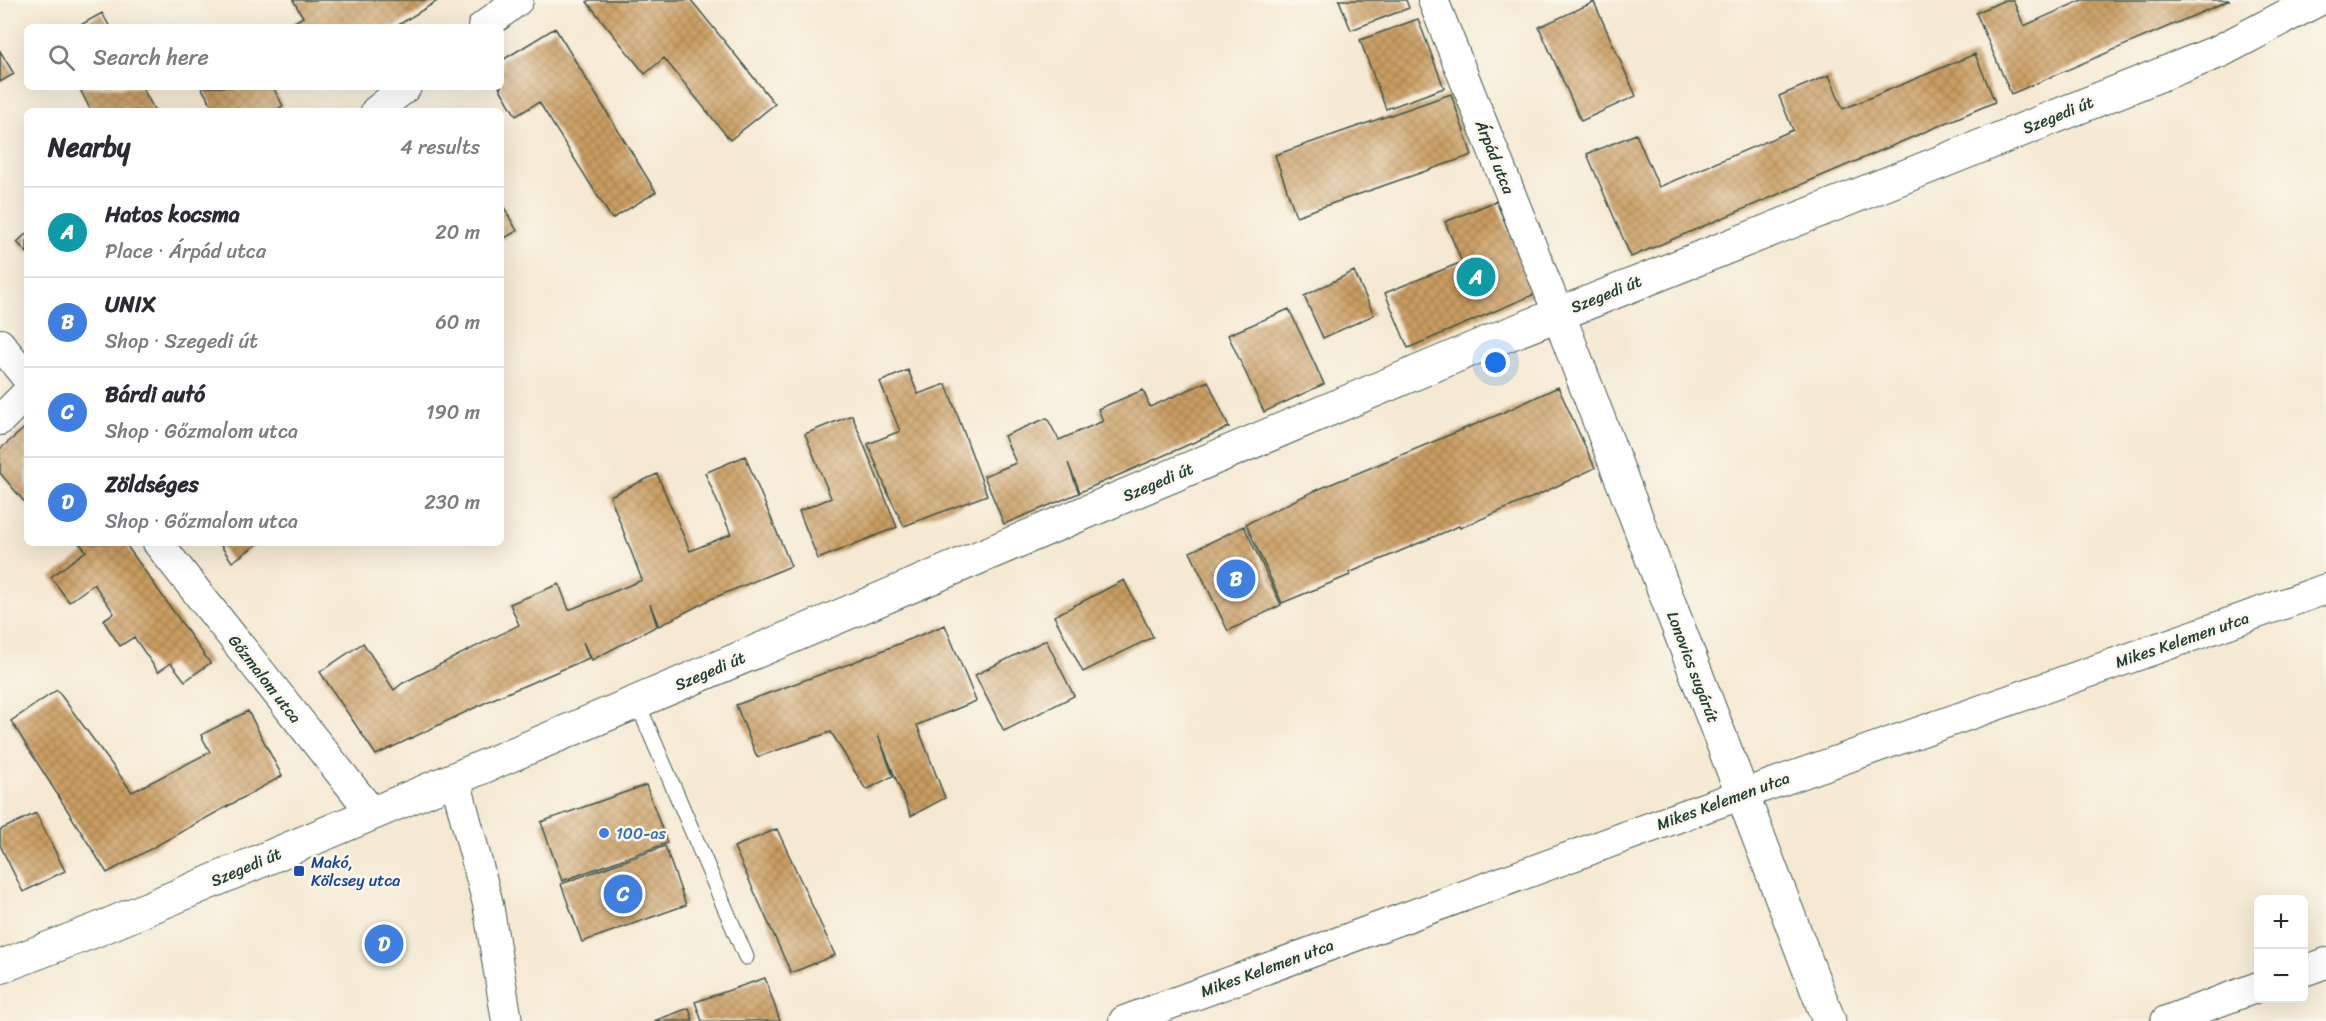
<!DOCTYPE html>
<html lang="en">
<head>
<meta charset="utf-8">
<style>
	body { margin:0; font-family:Sriracha,sans-serif; background:#f2f2f3; color:#2b2b33 }
	.controls { position:absolute; right:18px; bottom:18px; display:grid; overflow:hidden; border-radius:9px; box-shadow:0 6px 24px #0002 }
	.controls button { width:54px; height:54px; display:grid; place-items:center; padding:0; border:0; border-bottom:2px solid #e1e1e2; background:#fff; color:#2b2b33; font:30px sans-serif }
	.you { position:absolute; left:1496px; top:363px; width:21px; height:21px; margin:-15px; border:4px solid #fff; border-radius:50%; background:#1a73e8; box-shadow:0 0 0 9px #1a73e833 }
	.badge { display:grid; place-items:center; width:39px; height:39px; border-radius:50%; background:#d93025; color:#fff; font-size:20px; font-weight:700 }
	.pin { position:absolute; translate:-50% -50%; border:3px solid #fff; box-shadow:0 2px 6px #0006 }
	.list { margin:0; padding:0; list-style:none }
	h2 { display:flex; justify-content:space-between; align-items:center; height:78px; margin:0; padding:0 24px; font-size:26px }
	h2 small { font-size:20px; font-weight:400; color:#7c7c81 }
	.list li { display:grid; grid-template-columns:39px 1fr auto; gap:18px; align-items:center; box-sizing:border-box; height:90px; padding:0 24px; border-top:2px solid #e1e1e2 }
	.list b { display:block; font-size:22px; white-space:nowrap }
	.list p { margin:0; font-size:20px; white-space:nowrap; color:#7c7c81 }
	.list em { font-size:20px; font-style:normal; color:#7c7c81 }
	.icon { flex:none; width:33px; height:33px; fill:none; stroke:currentColor; stroke-width:2; stroke-linecap:round; stroke-linejoin:round }
	.map { position:relative; flex:none; width:2326px; height:1021px; overflow:hidden }
	.search { position:absolute; background:#fff; box-shadow:0 6px 24px #0002; left:24px; top:24px; width:480px; height:66px; display:flex; align-items:center; gap:15px; box-sizing:border-box; padding:0 21px; border-radius:9px; color:#7c7c81; font-size:22px }
	.panel { position:absolute; background:#fff; box-shadow:0 6px 24px #0002; left:24px; top:108px; width:480px; height:438px; border-radius:9px }
	.map>svg:first-child { display:block }
	.building { fill:url(#building-cross-hatch) }
	.lines { fill:none; stroke-linecap:round; stroke-linejoin:round }
	.lane-casing { stroke:#3f574c; stroke-width:17 }
	.street-casing { stroke:#3f574c; stroke-width:32 }
	.secondary-casing { stroke:#3f574c; stroke-width:35 }
	.primary-casing { stroke:#3f574c; stroke-width:35 }
	.lane { stroke:#fff; stroke-width:15 }
	.street { stroke:#fff; stroke-width:30 }
	.secondary { stroke:#fff; stroke-width:33 }
	.primary { stroke:#fff; stroke-width:33 }
	.shop-dot { fill:#3f7fe0; stroke:#fbf7ec; stroke-width:2 }
	.transit-dot { fill:#1a4fb4; stroke:#fbf7ec; stroke-width:2 }
	.labels { text-anchor:middle; dominant-baseline:central; stroke-width:5; stroke-linejoin:round; paint-order:stroke }
	.street-label { font-size:16px; fill:#1f3d34; stroke:#fbf7ec }
	.shop-label { font-size:16px; fill:#366cbe; stroke:#fbf7ec; text-anchor:start }
	.transit-label { font-size:16px; fill:#164399; stroke:#fbf7ec; text-anchor:start }
</style>
</head>
<body>
<div class="map">
<svg width="2326" height="1021" viewBox="0 0 2326 1021">
	<defs>
		<pattern id="building-cross-hatch" width="8" height="8" patternUnits="userSpaceOnUse" patternTransform="scale(1.5)"><rect width="8" height="8" fill="#cb9d61"/><path d="M0 0l8 8M0 8l8-8" fill="none" stroke="#a48151"/></pattern>
	</defs>
	<rect width="100%" height="100%" fill="#fbf7ec"/>
	<filter id="ink" filterUnits="userSpaceOnUse"><feTurbulence type="fractalNoise" baseFrequency=".0167" numOctaves="2"/><feDisplacementMap in="SourceGraphic" scale="12" xChannelSelector="R" yChannelSelector="G"/><feConvolveMatrix kernelMatrix="1 2 1 2 8 2 1 2 1" color-interpolation-filters="sRGB"/></filter>
	<filter id="wash" filterUnits="userSpaceOnUse"><feTurbulence type="fractalNoise" baseFrequency=".008" numOctaves="4" result="noise"/><feDisplacementMap in="SourceGraphic" scale="24" xChannelSelector="R" yChannelSelector="G"/><feGaussianBlur stdDeviation="1.35" result="paint"/><feColorMatrix in="noise" values="0 0 0 0 0 0 0 0 0 0 0 0 0 0 0 0 0 1.4 0 .05"/><feComposite in="paint" operator="in"/></filter>
	<g filter="url(#wash)">
		<rect width="100%" height="100%" fill="#f5e9d3"/>
		<g id="blocks">
			<path class="building" d="M293,0h146l-44,27h-109l17,-10z
				M589,0h102l84,104 -45,36 -66,-82 -19,16 -58,-72z
				M1339,0h67l3,8 -58,22z
				M2005,0h8l11,26 58,-26h148l-219,94 -35,-81z
				M1594,2l42,94 -55,25 -42,-94z
				M102,13l8,14h-33z
				M1418,19l26,69 -58,21 -26,-69z
				M555,28l101,164 -44,27 -73,-117 -23,14 -17,-29h2v-26z
				M0,51l14,23 -14,8z
				M1975,54l20,48 -364,155 -44,-103 49,-20 23,53 134,-57 -14,-34 50,-21 14,34z
				M79,87h63l13,24h-64z
				M201,87h72l10,19 -8,5h-60z
				M1451,94l21,61 -176,61 -21,-61z
				M1496,201l39,93 -127,54 -23,-55 77,-31 -17,-40z
				M501,202l16,29 -16,9z
				M27,233v20l-10,-11z
				M1354,271l20,44 -51,23 -19,-42z
				M1289,309l35,75 -60,28 -36,-77z
				M908,370l10,24 28,-10 41,111 -83,31 -15,-30 -21,-52 32,-13 -20,-49z
				M1208,381l21,46 -149,65 -12,-29 11,30 -75,31 -20,-48 32,-13 -12,-27 43,-18 12,22 44,-19 -5,-12 45,-19 7,17z
				M1558,387l37,81 -57,27 -78,33 -1,-2 -110,47 1,2 -68,28 -36,-79 66,-32 188,-78z
				M852,415l45,112 -79,32 -19,-48 32,-13 -26,-64z
				M27,426v79l-27,-32v-24z
				M745,456l46,110 -80,33 -52,27 -9,-22 7,22 -65,34 -9,-18 6,16 -96,41 -117,56 -56,-83 43,-29 31,47 9,-7 116,-58 -9,-21 49,-20 10,26 73,-30 -32,-84 47,-22 33,77 41,-17 -26,-61z
				M1244,526l37,79 -53,26 -38,-79z
				M79,543h46l85,120 -25,18 -14,-18 -13,9 -24,-35 -14,9 -17,-26 11,-7 -20,-29 -25,18 -18,-25 35,-26z
				M219,543h40l-27,19z
				M1124,580l29,57 -70,35 -29,-56z
				M945,625l31,76 -59,24 28,73 -34,18 -33,-81 15,41 -27,14 -35,-58 -74,25 -21,-52 113,-41z
				M1046,640l28,56 -70,35 -29,-56z
				M57,690l75,102 78,-40 -9,-17 47,-24 34,65 -175,97 -96,-152z
				M646,785l21,58 -105,38 -21,-59z
				M36,813l29,58 -42,21 -23,-47v-15z
				M777,829l58,126 -44,18 -57,-126z
				M665,846l21,59 -104,37 -21,-58z
				M765,978l15,43h-78l-7,-19z
				M689,1008l4,13h-39z"/>
		</g>
	</g>
	<g filter="url(#ink)">
		<use href="#blocks" fill-opacity="0" stroke="#3f574c" stroke-width="1.5"/>
		<g class="lines">
			<defs>
				<path id="lane" d="M637,702l109,255"/>
				<path id="street" d="M1433,0l125,313
					M483,27l35,-27
					M376,111l30,-24
					M0,344l27,34
					M0,420l27,-27
					M158,543l215,271
					M455,779l33,125 19,117
					M2304,971l22,-8
					M1124,1021l571,-210 631,-222
					M2166,1021l92,-34"/>
				<path id="secondary" d="M1558,313l271,708"/>
				<path id="primary" d="M0,967l99,-38 1390,-587 731,-291 97,-51"/>
			</defs>
			<use href="#lane" class="lane-casing"/>
			<use href="#street" class="street-casing"/>
			<use href="#secondary" class="secondary-casing"/>
			<use href="#primary" class="primary-casing"/>
			<use href="#lane" class="lane"/>
			<use href="#street" class="street"/>
			<use href="#secondary" class="secondary"/>
			<use href="#primary" class="primary"/>
		</g>
	</g>
	<circle class="shop-dot" cx="604" cy="833" r="6"/>
	<rect class="transit-dot" x="293" y="865" width="12" height="12" rx="3"/>
	<g class="labels">
		<g class="street-label">
			<text transform="translate(2058 115) rotate(-22)">Szegedi út</text>
			<text transform="translate(1495 157) rotate(68)">Árpád utca</text>
			<text transform="translate(1606 294) rotate(-22)">Szegedi út</text>
			<text transform="translate(1158 482) rotate(-23)">Szegedi út</text>
			<text transform="translate(2182 640) rotate(-19)">Mikes Kelemen utca</text>
			<text transform="translate(1693 667) rotate(69)">Lonovics sugárút</text>
			<text transform="translate(710 671) rotate(-23)">Szegedi út</text>
			<text transform="translate(265 679) rotate(52)">Gőzmalom utca</text>
			<text transform="translate(1723 801) rotate(-20)">Mikes Kelemen utca</text>
			<text transform="translate(246 867) rotate(-23)">Szegedi út</text>
			<text transform="translate(1267 968) rotate(-20)">Mikes Kelemen utca</text>
		</g>
		<g class="shop-label">
			<text x="616" y="833">100-as</text>
		</g>
		<g class="transit-label">
			<text x="311" y="862">Makó,<tspan x="311" dy="18">Kölcsey utca</tspan></text>
		</g>
	</g>
</svg>
<div class="controls">
<button>+</button>
<button>−</button>
</div>
<div class="you"></div>
<div class="pin badge" style="left:1476px;top:277px;background:#0f9aa8">A</div>
<div class="pin badge" style="left:1236px;top:579px;background:#3f7fe0">B</div>
<div class="pin badge" style="left:623px;top:894px;background:#3f7fe0">C</div>
<div class="pin badge" style="left:384px;top:944px;background:#3f7fe0">D</div>
<div class="search"><svg class="icon" aria-label="search" viewBox="0 0 24 24"><circle cx="10" cy="10" r="6"/><path d="M15 15l6 6"/></svg>Search here</div>
<section class="panel">
<h2>Nearby<small>4 results</small></h2>
<ul class="list">
<li><span class="badge" style="background:#0f9aa8">A</span><div><b>Hatos kocsma</b><p>Place · Árpád utca</p></div><em>20 m</em></li>
<li><span class="badge" style="background:#3f7fe0">B</span><div><b>UNIX</b><p>Shop · Szegedi út</p></div><em>60 m</em></li>
<li><span class="badge" style="background:#3f7fe0">C</span><div><b>Bárdi autó</b><p>Shop · Gőzmalom utca</p></div><em>190 m</em></li>
<li><span class="badge" style="background:#3f7fe0">D</span><div><b>Zöldséges</b><p>Shop · Gőzmalom utca</p></div><em>230 m</em></li>
</ul>
</section>
</div>
</body>
</html>
